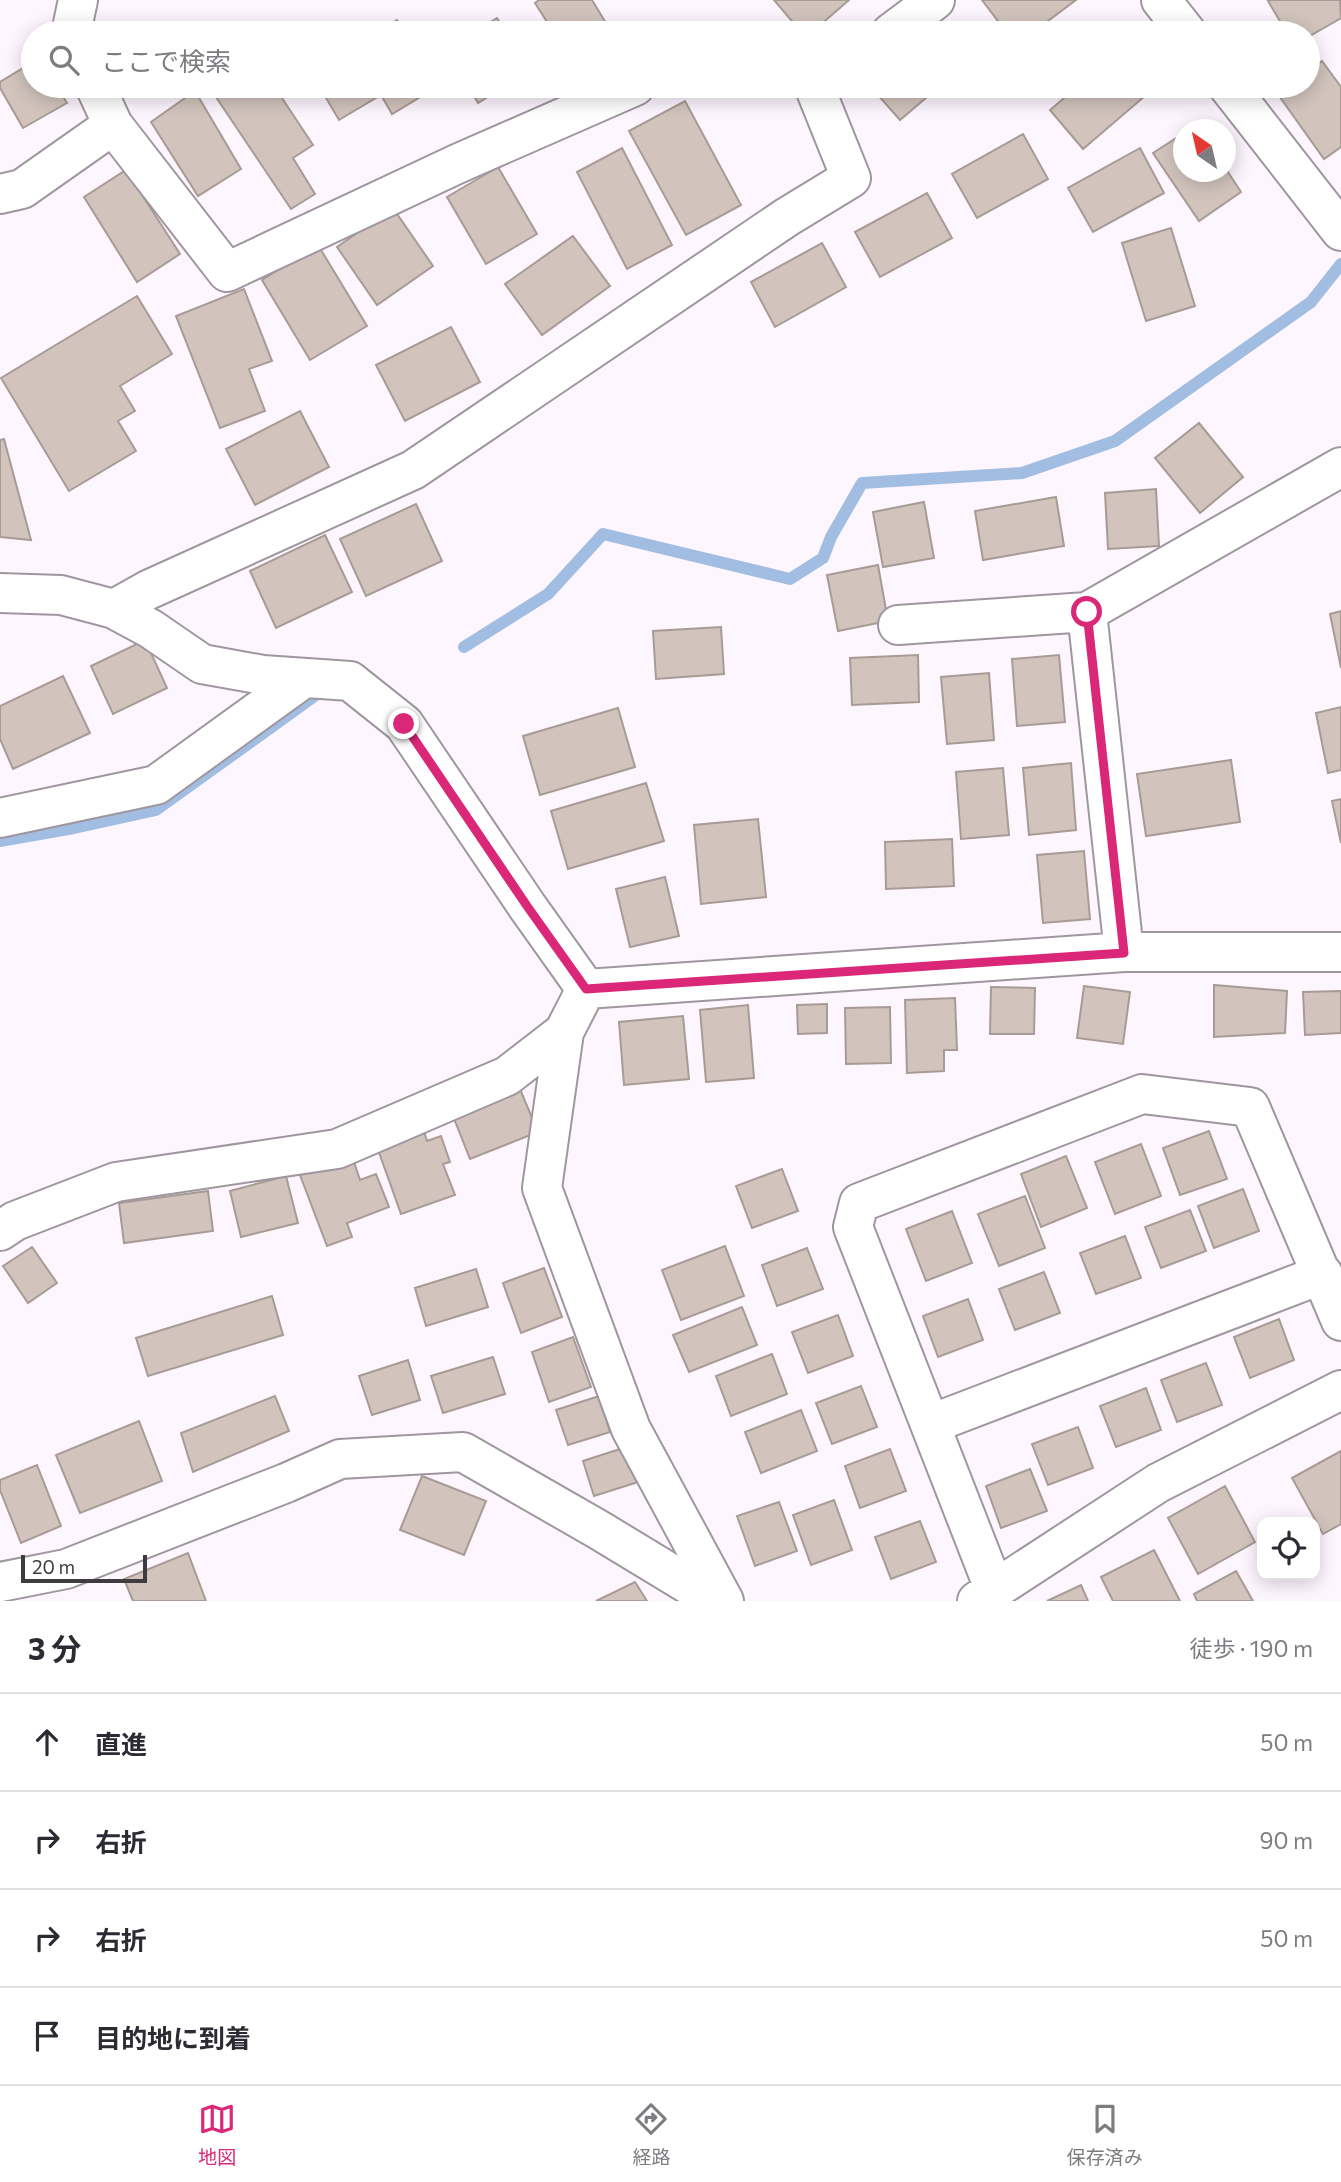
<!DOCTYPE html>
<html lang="ja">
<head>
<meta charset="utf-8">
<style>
	body { margin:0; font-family:Commissioner,"Noto Sans JP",sans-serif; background:#f7f7f7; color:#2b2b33 }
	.controls { position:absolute; right:21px; bottom:21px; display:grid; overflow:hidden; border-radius:14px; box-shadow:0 4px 18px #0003 }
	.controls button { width:63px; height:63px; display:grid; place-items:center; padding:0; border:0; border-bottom:2px solid #e1e1e2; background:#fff; color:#2b2b33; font:35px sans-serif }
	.compass { position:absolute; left:1173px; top:119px; width:63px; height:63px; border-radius:50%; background:#fff; box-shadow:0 4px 18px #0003; rotate:326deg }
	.scale { position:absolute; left:21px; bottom:18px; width:126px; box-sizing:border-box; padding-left:7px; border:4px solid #3f3c40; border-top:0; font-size:19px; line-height:24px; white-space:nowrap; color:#3f3c40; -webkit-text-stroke:5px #fff; paint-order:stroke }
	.stop { position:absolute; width:21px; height:21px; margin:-16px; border:5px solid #db2777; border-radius:50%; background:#fff }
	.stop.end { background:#db2777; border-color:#fff; box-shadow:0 2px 7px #0008 }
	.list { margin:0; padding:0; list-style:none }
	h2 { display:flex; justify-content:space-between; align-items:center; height:91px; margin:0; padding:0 28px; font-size:30px }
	h2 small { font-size:23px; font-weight:400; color:#7c7c81 }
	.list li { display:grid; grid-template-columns:46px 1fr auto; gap:21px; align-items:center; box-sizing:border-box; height:98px; padding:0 28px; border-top:2px solid #e1e1e2 }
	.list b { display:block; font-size:26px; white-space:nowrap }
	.list em { font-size:23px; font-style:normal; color:#7c7c81 }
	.icon { flex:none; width:38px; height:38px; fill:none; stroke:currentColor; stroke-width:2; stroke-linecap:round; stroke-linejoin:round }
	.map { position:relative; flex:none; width:1341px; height:1601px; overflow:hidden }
	.search { position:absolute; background:#fff; box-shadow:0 4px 18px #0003; left:21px; right:21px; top:21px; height:77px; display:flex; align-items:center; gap:18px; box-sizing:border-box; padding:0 24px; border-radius:38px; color:#7c7c81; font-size:26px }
	.sheet { height:483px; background:#fff }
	nav { display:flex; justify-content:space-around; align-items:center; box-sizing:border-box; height:98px; border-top:2px solid #e1e1e2; background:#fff; font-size:19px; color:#7c7c81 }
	nav a { display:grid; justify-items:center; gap:4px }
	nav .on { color:#db2777 }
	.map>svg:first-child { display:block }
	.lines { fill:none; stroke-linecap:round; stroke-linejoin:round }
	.stream { stroke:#a1bee2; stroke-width:12 }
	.building { fill:#d2c4bd; stroke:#a89a94; stroke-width:2 }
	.minor-casing { stroke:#9f96a0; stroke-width:42 }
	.minor { stroke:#fff; stroke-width:38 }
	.route { stroke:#db2777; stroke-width:9 }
</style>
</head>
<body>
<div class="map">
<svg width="1341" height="1601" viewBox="0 0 1341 1601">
	<rect width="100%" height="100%" fill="#fef6ff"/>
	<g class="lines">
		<path class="stream" d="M464,647l84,-53 55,-60 187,45 33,-21 8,-21 31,-54 160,-10 93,-32 196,-139 30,-38
			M0,841l74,-13 82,-18 160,-115"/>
	</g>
	<path class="building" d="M539,0h53l20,33h-58l-19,-30z
		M774,0h75l-38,33h-9z
		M982,0h94l-44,33h-25z
		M1270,0h70l1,18 -33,19v-4h-21l-19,-32z
		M497,18l9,15h-34z
		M397,20l8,13h-30z
		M1322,61l19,26v60l-17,12 -47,-66 10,-7h21v-15z
		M33,62v24h24l10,17 -44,25 -23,-40v-6z
		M228,86h46l39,59 -20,13 22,36 -24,15 -77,-115z
		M319,86h118v1l-45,27 -11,-19 -42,25z
		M468,86h37l-27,17z
		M560,86h46l-39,16z
		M870,86h70l-40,34z
		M1078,86h58l9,10 -62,53 -33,-39z
		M195,91l46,78 -43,27 -47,-74z
		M685,101l56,104 -55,30 -57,-104z
		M1184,133v39h42v-3l15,23 -42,29 -46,-68z
		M1023,134l25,45 -71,39 -25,-44z
		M622,148l50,97 -45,24 -50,-97z
		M1140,148l24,45 -71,39 -25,-44z
		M498,167l39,67 -51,30 -39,-67z
		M126,170l54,84 -43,28 -53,-85z
		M927,193l25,45 -72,39 -25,-45z
		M393,208l40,58 -56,39 -40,-58z
		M1171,228l24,78 -49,15 -24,-78z
		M573,236l37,50 -68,49 -37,-51z
		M822,243l24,44 -71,40 -24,-45z
		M318,245l49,81 -57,34 -48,-80z
		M244,289l28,72 -23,8 16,42 -45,17 -44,-112z
		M137,296l35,58 -52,32 15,25 -17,10 18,30 -67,40 -68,-113z
		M451,327l29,55 -75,39 -29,-56z
		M300,411l29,56 -74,38 -29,-56z
		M1199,423l44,54 -43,36 -45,-55z
		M4,439l27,101 -31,-3v-97z
		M1156,489l3,57 -51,3 -3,-56z
		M1056,497l8,49 -81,14 -8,-49z
		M924,502l10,56 -51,9 -10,-55z
		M416,504l26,57 -76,35 -26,-57z
		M325,535l27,57 -76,36 -26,-57z
		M878,565l10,56 -50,10 -11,-56z
		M1341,611v57l-11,-54z
		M721,627l3,47 -68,5 -3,-48z
		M145,640l22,48 -54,26 -22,-48z
		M918,655l1,47 -67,3 -2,-47z
		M1059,655l6,67 -48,4 -5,-67z
		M989,673l5,67 -47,4 -6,-67z
		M63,676l27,57 -77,36 -13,-30v-33z
		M1341,707v63l-13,3 -12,-60z
		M618,708l17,59 -95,28 -17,-59z
		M1231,760l9,62 -94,14 -9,-62z
		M1071,763l5,67 -47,5 -6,-67z
		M1003,768l6,67 -48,4 -5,-67z
		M646,783l18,58 -96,28 -17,-58z
		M1341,799v44l-9,-42z
		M758,819l8,78 -65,7 -7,-79z
		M952,839l2,47 -68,3 -1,-47z
		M1084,851l6,68 -47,4 -6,-68z
		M665,877l14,59 -49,11 -14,-58z
		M1214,985l73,6 -2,42 -71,4z
		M1084,986l46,6 -7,52 -46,-6z
		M991,987l44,1 -1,46h-44z
		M1341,991v42l-36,2 -2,-43z
		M955,998l2,52h-13v21l-37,2 -2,-73z
		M827,1004v29l-29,1 -1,-29z
		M748,1005l6,73 -48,4 -6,-72z
		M890,1007l1,56 -45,1 -1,-56z
		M683,1016l6,63 -65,6 -5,-63z
		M520,1089l18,43 -68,27 -17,-43z
		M423,1128l4,13 14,-5 9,26 -7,2 12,31 -54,19 -25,-70z
		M1209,1131l18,48 -47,16 -17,-47z
		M1141,1144l20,52 -46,18 -20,-52z
		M352,1156l8,24 16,-6 13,33 -42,16 5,14 -25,9 -27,-71z
		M1066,1156l21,52 -46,19 -20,-53z
		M782,1169l16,42 -46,17 -16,-42z
		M286,1176l12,47 -57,14 -11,-46z
		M1243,1189l16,42 -45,17 -16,-42z
		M208,1191l5,40 -89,12 -5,-40z
		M1025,1196l20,52 -46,18 -21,-52z
		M1190,1210l16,41 -45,17 -16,-41z
		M952,1211l20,52 -46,18 -20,-52z
		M1125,1236l16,42 -45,16 -16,-41z
		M725,1246l19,50 -63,24 -19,-50z
		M32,1247l25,36 -29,20 -25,-37z
		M807,1248l16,41 -46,17 -15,-41z
		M544,1268l18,49 -41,16 -18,-50z
		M476,1269l12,38 -62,19 -11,-38z
		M1044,1272l16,41 -45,17 -16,-41z
		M272,1296l11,39 -135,41 -12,-38z
		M968,1299l15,41 -45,17 -15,-41z
		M742,1307l15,38 -68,27 -16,-37z
		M838,1315l15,41 -45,17 -16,-41z
		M1279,1319l15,41 -44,18 -16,-41z
		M573,1337l18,50 -42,15 -17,-50z
		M772,1354l15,40 -56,22 -15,-40z
		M493,1357l12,37 -62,19 -12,-37z
		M408,1360l12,40 -48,15 -13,-39z
		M1206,1363l16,42 -45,17 -16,-42z
		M861,1386l16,41 -45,17 -16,-41z
		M1146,1388l15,42 -45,17 -16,-41z
		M275,1396l14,35 -96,41 -12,-39z
		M599,1396l11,36 -42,13 -12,-35z
		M801,1410l16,41 -56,22 -16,-41z
		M139,1421l23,60 -82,32 -24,-58z
		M1078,1427l15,41 -45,17 -16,-41z
		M626,1447l12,35 -44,14 -11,-35z
		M890,1449l16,42 -46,17 -15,-42z
		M1341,1451v73l-18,10 -31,-56z
		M37,1465l24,61 -40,17 -21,-53v-10z
		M1030,1469l17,42 -46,17 -15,-42z
		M422,1476l64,25 -22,54 -64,-25z
		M1225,1486l30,56 -57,32 -30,-56z
		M834,1500l18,50 -41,15 -18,-50z
		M779,1502l18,49 -42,15 -18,-50z
		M920,1521l16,41 -45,17 -16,-42z
		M1154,1550l26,51h-67l-12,-24z
		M188,1553l18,48h-73l-9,-22z
		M1236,1571l17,30h-56l-3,-7z
		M635,1582l12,19h-51z
		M1081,1585l7,16h-41z"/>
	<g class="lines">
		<defs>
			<path id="minor" d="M1161,0l26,33
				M71,33l7,-33
				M891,33l44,-33
				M95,86l18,39 114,147 230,-108 178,-78
				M1228,86l113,145
				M0,194l22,-5 91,-64
				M0,593l61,2 53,14 37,20 51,35 61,11 87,6 54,43 123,182 59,83
				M114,609l34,-19 265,-120 374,-253 64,-39 -35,-87 6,-5
				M1087,612l37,340
				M898,625l189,-13 254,-145
				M0,818l156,-33 148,-107
				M586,989l538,-37h217
				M586,989l-22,43 -22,156 89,241 93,172
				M0,1231l15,-10 101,-39 221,-33 170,-73 57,-44
				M931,1424l392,-150
				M0,1582l66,-13 220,-86 54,-24 123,-7 136,78 117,71
				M995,1591l-142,-364 6,-24 283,-109 108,13 91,214
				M977,1601l181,-118 183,-93"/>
		</defs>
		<use href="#minor" class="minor-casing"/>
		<use href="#minor" class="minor"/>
	</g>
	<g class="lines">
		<path class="route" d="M404,724l123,182 59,83 538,-36 -37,-341"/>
	</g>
</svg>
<div class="controls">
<button><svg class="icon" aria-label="locate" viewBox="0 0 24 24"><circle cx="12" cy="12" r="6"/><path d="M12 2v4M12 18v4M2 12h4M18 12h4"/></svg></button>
</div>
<svg class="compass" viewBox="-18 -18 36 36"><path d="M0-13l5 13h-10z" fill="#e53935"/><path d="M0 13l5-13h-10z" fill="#7c7c81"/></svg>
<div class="scale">20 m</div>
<div class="stop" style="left:1087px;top:612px"></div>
<div class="stop end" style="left:404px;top:724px"></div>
<div class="search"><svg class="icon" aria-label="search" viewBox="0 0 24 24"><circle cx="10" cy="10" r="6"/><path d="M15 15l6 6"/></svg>ここで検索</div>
</div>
<section class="sheet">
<h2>3 分<small>徒歩 · 190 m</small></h2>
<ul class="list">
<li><svg class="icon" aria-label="ahead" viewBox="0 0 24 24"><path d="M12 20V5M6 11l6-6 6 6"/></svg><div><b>直進</b></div><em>50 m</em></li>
<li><svg class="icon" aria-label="right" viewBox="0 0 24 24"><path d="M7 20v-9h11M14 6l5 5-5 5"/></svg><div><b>右折</b></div><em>90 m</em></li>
<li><svg class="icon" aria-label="right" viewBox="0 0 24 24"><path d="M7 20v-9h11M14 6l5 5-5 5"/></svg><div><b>右折</b></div><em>50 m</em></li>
<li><svg class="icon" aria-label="arrive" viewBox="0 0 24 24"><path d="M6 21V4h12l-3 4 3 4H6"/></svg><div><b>目的地に到着</b></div></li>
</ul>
</section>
<nav>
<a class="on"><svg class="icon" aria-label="map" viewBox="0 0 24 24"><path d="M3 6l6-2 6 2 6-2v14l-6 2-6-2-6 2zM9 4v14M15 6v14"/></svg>地図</a>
<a><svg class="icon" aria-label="directions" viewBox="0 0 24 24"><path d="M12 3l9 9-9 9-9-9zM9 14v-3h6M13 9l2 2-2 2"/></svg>経路</a>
<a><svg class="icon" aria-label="saved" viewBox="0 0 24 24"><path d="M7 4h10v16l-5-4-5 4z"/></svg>保存済み</a>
</nav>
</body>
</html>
